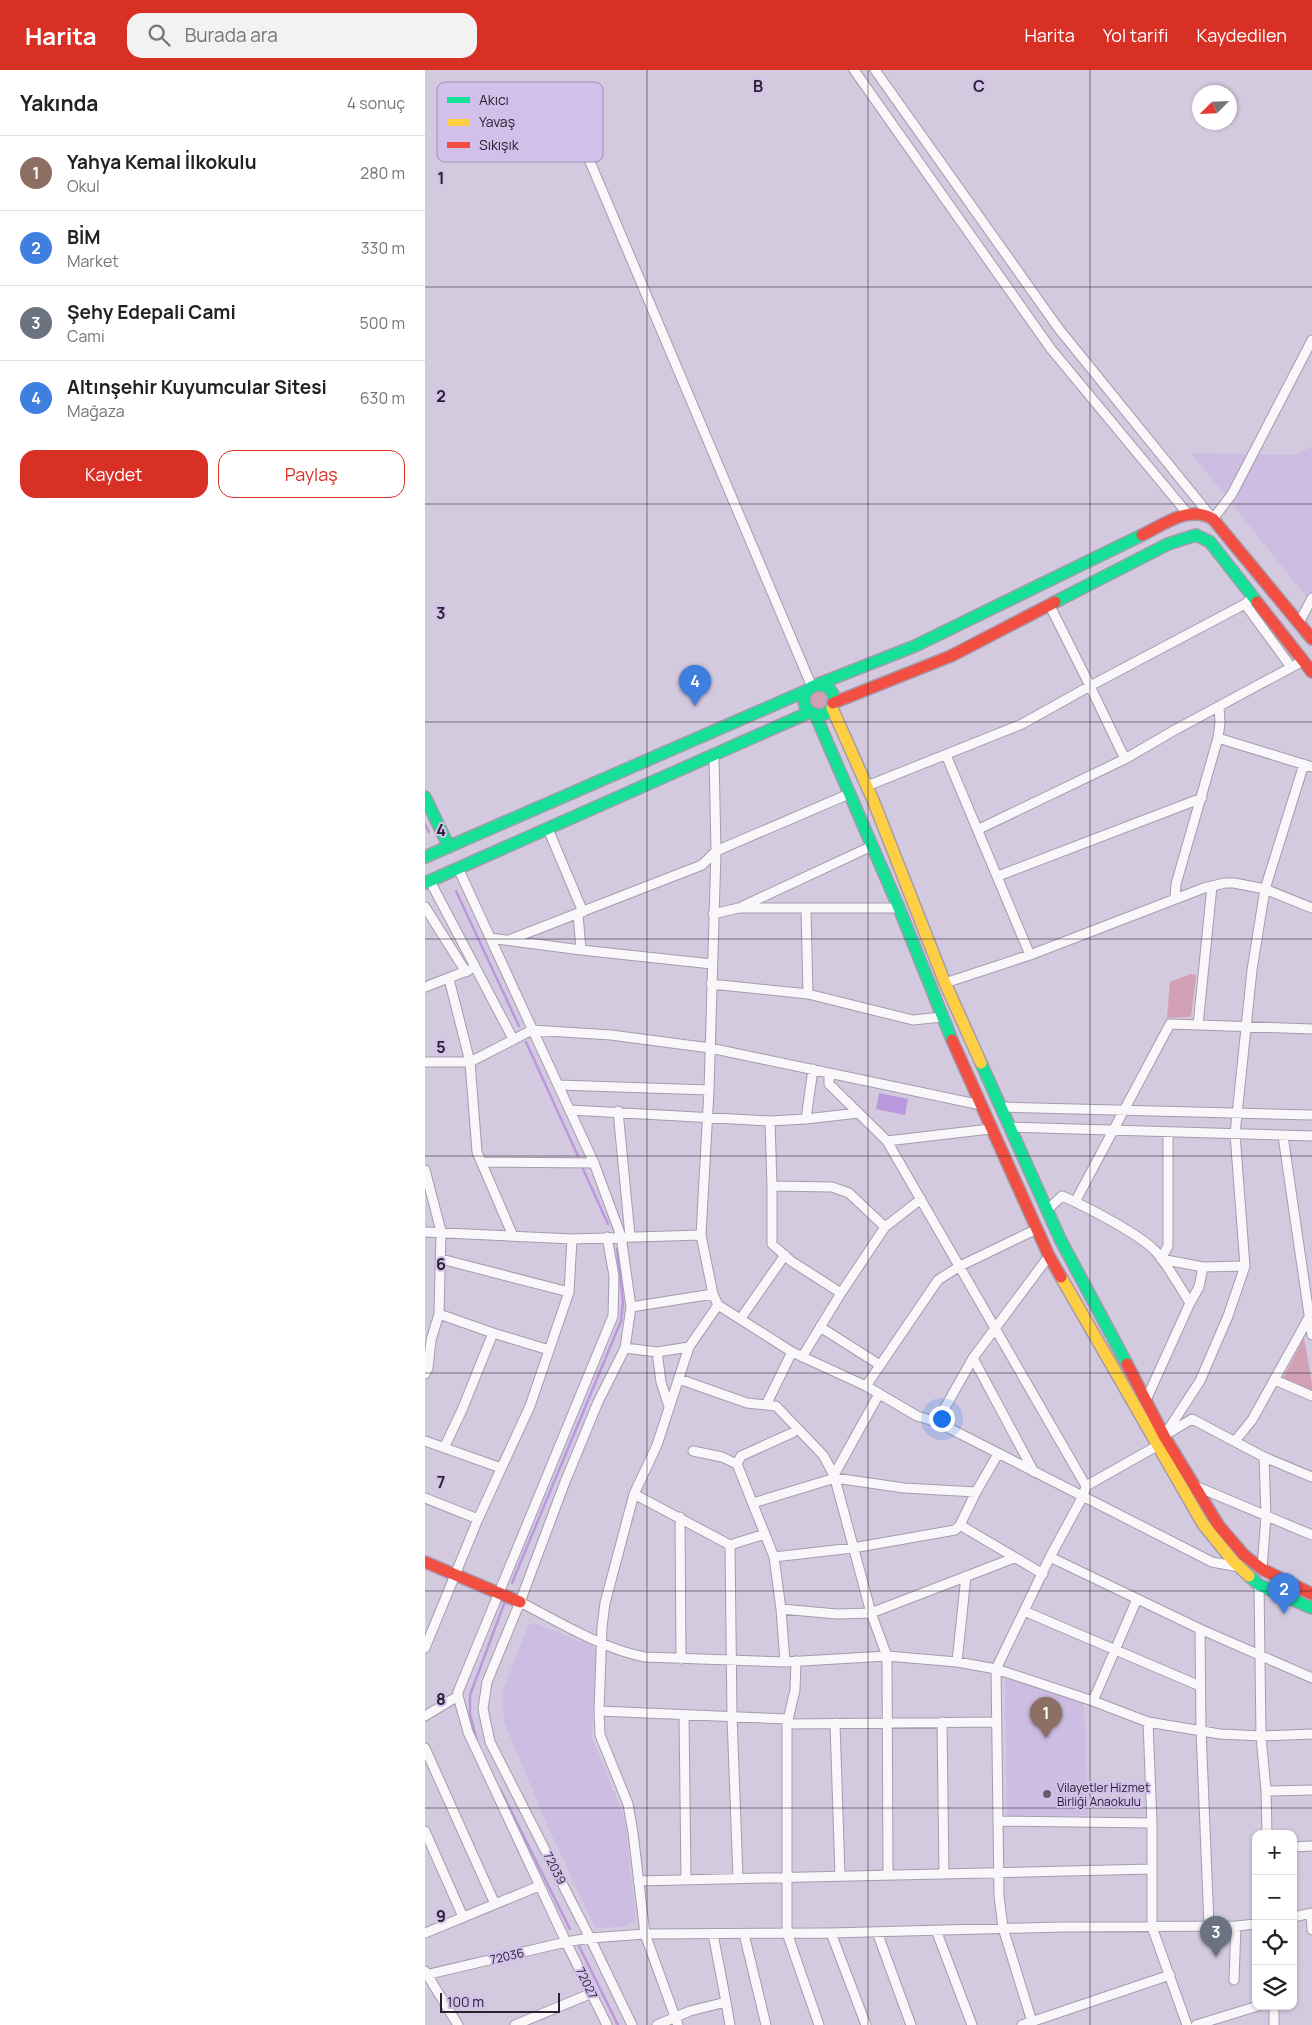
<!DOCTYPE html>
<html lang="tr">
<head>
<meta charset="utf-8">
<style>
	body { margin:0; font-family:Manrope,sans-serif; background:#f2f2f2; color:#222 }
	.controls { position:absolute; right:15px; bottom:15px; display:grid; overflow:hidden; border-radius:10px; box-shadow:0 1px 4px #0004 }
	.controls button { width:45px; height:45px; display:grid; place-items:center; padding:0; border:0; border-bottom:1px solid #e0e0e0; background:#fff; color:#222; font:25px sans-serif }
	.compass { position:absolute; left:767px; top:15px; width:45px; height:45px; border-radius:50%; background:#fff; box-shadow:0 1px 4px #0004; rotate:246deg }
	.scale { position:absolute; left:15px; bottom:12px; width:120px; box-sizing:border-box; padding-left:5px; border:2px solid #282130; border-top:0; font-size:14px; line-height:18px; white-space:nowrap; color:#282130; -webkit-text-stroke:4px #d3c0ea; paint-order:stroke }
	.you { position:absolute; left:516px; top:1348px; width:18px; height:18px; margin:-12px; border:4px solid #fff; border-radius:50%; background:#1a73e8; box-shadow:0 0 0 8px #1a73e833 }
	.badge { display:grid; place-items:center; width:32px; height:32px; border-radius:50%; background:#d93025; color:#fff; font-size:16px; font-weight:700 }
	.pin { position:absolute; translate:-50% -41px; filter:drop-shadow(0 1px 2px #0008) }
	.pin::after { content:''; position:absolute; top:26px; width:18px; height:15px; background:inherit; clip-path:polygon(0 0,100% 0,50% 100%) }
	.list { margin:0; padding:0; list-style:none }
	h2 { display:flex; justify-content:space-between; align-items:center; height:65px; margin:0; padding:0 20px; font-size:21px }
	h2 small { font-size:16px; font-weight:400; color:#767676 }
	.list li { display:grid; grid-template-columns:32px 1fr auto; gap:15px; align-items:center; box-sizing:border-box; height:75px; padding:0 20px; border-top:1px solid #e0e0e0 }
	.list b { display:block; font-size:19px; white-space:nowrap }
	.list p { margin:0; font-size:16px; white-space:nowrap; color:#767676 }
	.list em { font-size:16px; font-style:normal; color:#767676 }
	.actions { display:flex; gap:10px; padding:15px 20px }
	.actions a { flex:1; padding:11px 0; border:1px solid #d93025; border-radius:15px; text-align:center; font-size:18px; color:#d93025 }
	.actions .main { background:#d93025; color:#fff }
	.icon { flex:none; width:28px; height:28px; fill:none; stroke:currentColor; stroke-width:2; stroke-linecap:round; stroke-linejoin:round }
	.map { position:relative; flex:none; width:887px; height:1955px; overflow:hidden }
	header { display:flex; align-items:center; gap:30px; box-sizing:border-box; height:70px; padding:0 25px; background:#d93025; color:#fff }
	header strong { font-size:24px }
	nav { display:flex; gap:28px; margin-inline-start:auto; font-size:18px }
	.search { width:350px; height:45px; background:#f2f2f2; display:flex; align-items:center; gap:12px; box-sizing:border-box; padding:0 18px; border-radius:15px; color:#767676; font-size:19px }
	main { display:flex }
	aside { flex:1; background:#fff }
	.map>svg:first-child { display:block }
	.built { fill:#cebde2 }
	.green { fill:#d1a0b4 }
	.water { fill:#b998dd }
	.lines { fill:none; stroke-linecap:round; stroke-linejoin:round }
	.stream { stroke:#b998dd; stroke-width:2.5 }
	.street-casing { stroke:#a49cad; stroke-width:11 }
	.fast-casing { stroke:#a49cad; stroke-width:14 }
	.slow-casing { stroke:#a49cad; stroke-width:14 }
	.jam-casing { stroke:#a49cad; stroke-width:14 }
	.street { stroke:#f9f7fa; stroke-width:9 }
	.fast { stroke:#16e098; stroke-width:11 }
	.slow { stroke:#ffcf43; stroke-width:11 }
	.jam { stroke:#f24e42; stroke-width:11 }
	.grid { fill:none; stroke:#282130; stroke-width:1; stroke-opacity:0.55 }
	.poi-dot { fill:#645c6e; stroke:#d3c0ea; stroke-width:2 }
	.labels { text-anchor:middle; dominant-baseline:central; stroke-width:4; stroke-linejoin:round; paint-order:stroke }
	.poi-label { font-size:12px; fill:#282130; stroke:#d3c0ea; text-anchor:start }
	.street-label { font-size:12px; fill:#282130; stroke:#d3c0ea }
	.key { fill:#d3c0ea; stroke:#a090b2; stroke-width:1 }
	.key-label { font-size:14px; fill:#282130 }
	.grid-label { font-size:16px; text-anchor:middle; font-weight:bold; fill:#282130; stroke:#d3c0ea; stroke-width:4; stroke-linejoin:round; paint-order:stroke }
</style>
</head>
<body>
<header>
<strong>Harita</strong>
<div class="search"><svg class="icon" aria-label="search" viewBox="0 0 24 24"><circle cx="10" cy="10" r="6"/><path d="M15 15l6 6"/></svg>Burada ara</div>
<nav><a>Harita</a><a>Yol tarifi</a><a>Kaydedilen</a></nav>
</header>
<main>
<aside>
<h2>Yakında<small>4 sonuç</small></h2>
<ul class="list">
<li><span class="badge" style="background:#8d6e63">1</span><div><b>Yahya Kemal İlkokulu</b><p>Okul</p></div><em>280 m</em></li>
<li><span class="badge" style="background:#3f7fe0">2</span><div><b>BİM</b><p>Market</p></div><em>330 m</em></li>
<li><span class="badge" style="background:#6b7280">3</span><div><b>Şehy Edepali Cami</b><p>Cami</p></div><em>500 m</em></li>
<li><span class="badge" style="background:#3f7fe0">4</span><div><b>Altınşehir Kuyumcular Sitesi</b><p>Mağaza</p></div><em>630 m</em></li>
</ul>
<div class="actions"><a class="main">Kaydet</a><a>Paylaş</a></div>
</aside>
<div class="map">
<svg width="887" height="1955" viewBox="0 0 887 1955">
	<rect width="100%" height="100%" fill="#d4cae0"/>
	<path class="built" d="M887,376v158l-121,-151 105,2z
		M110,1553l58,23 3,5 -4,86 33,82 11,101 -11,7 -30,1 -47,-101 -44,-105 -2,-28 3,-9 23,-59z
		M589,1607l67,24 3,4 4,110 -81,2 -2,-137z"/>
	<path class="green" d="M384 629a10 10 0 1 1 20 0a10 10 0 1 1-20 0Z
		M766,904l5,1 -5,42 -24,1 3,-36z
		M879,1268l8,46v7l-29,-13z"/>
	<path class="water" d="M454,1023l29,6 -3,16 -29,-6z"/>
	<g class="lines">
		<path class="stream" d="M0,754l4,8
			M31,821l63,135
			M101,972l52,114
			M158,1099l25,55
			M87,1513l109,-262 2,-19 -6,-53
			M52,1671l-7,-27v-19l34,-91
			M75,1719l70,140
			M152,1872l41,83"/>
		<defs>
			<path id="street" d="M429,0l197,279 136,164
				M450,0l184,259 154,190 19,-25 80,-154
				M136,23l251,594
				M624,534l41,82 35,73
				M820,534l46,63
				M874,553l13,-25
				M793,668l94,29
				M521,685l84,200
				M289,686l2,95 -7,239 -8,145 12,59 5,11 74,47 74,34 51,30 20,6 275,140 27,5
				M442,716l155,-62 68,-38 155,-82 8,-7
				M123,759l35,83
				M554,759l146,-70 48,-28 130,-70
				M33,798l136,295 27,73 10,71 -6,41 -27,54 -33,80 -45,120 -33,80 -4,27 7,33 100,196 42,87
				M573,806l204,-78
				M5,811l83,158
				M750,828l1,-14 42,-146 2,-15 -1,-17
				M0,837l41,65
				M316,837l131,-61
				M381,839l2,85
				M153,844l3,36
				M288,844l26,-6h160
				M65,868l91,12 131,14
				M84,870l193,-75 14,-14 133,-57
				M24,909l21,83 7,90 36,84
				M520,913l85,-28 174,-67 21,-5h9l31,6 47,19
				M286,914l97,10 105,26 29,-3
				M0,917l44,-17
				M773,955l14,-139
				M0,992h45l62,-32 79,5 99,13 271,57
				M404,1003v11l58,57 199,345
				M133,1015l151,5
				M576,1037l311,8
				M145,1040l200,11 36,-2 52,-6
				M193,1041l12,125
				M381,1049l7,-50
				M345,1051l2,65 60,1 17,6 36,34
				M585,1057l302,9
				M743,1062v114l-7,13 42,8 42,-1
				M858,1066l29,199
				M462,1071l103,-12
				M56,1092l113,1
				M0,1100l16,61 -2,83 -8,26 -3,28 -3,6
				M347,1116v58l19,17 50,32
				M650,1132l95,-178 142,5
				M622,1140l15,-14c23,10 82,40 96,58 12,15 22,33 32,49
				M0,1162l147,7 129,-4
				M16,1189l128,33
				M293,1235l-29,42 -32,98 -23,49 96,51
				M206,1237l82,-13
				M14,1244l54,19
				M316,1248l44,-63
				M395,1257l60,38
				M200,1278l32,4 4,30 8,25
				M232,1282l32,-5
				M377,1287l39,-64 44,-66 36,-28
				M548,1288l61,114
				M254,1309l68,24 29,3 47,49 11,20 37,138 16,43 1,218
				M850,1310l37,16
				M441,1316l72,-106 22,-14 77,-37
				M721,1330l44,-97 9,-16 4,-20
				M341,1335l26,-53
				M512,1352l36,-64 76,-102
				M742,1364l25,-15 72,38 48,20
				M739,1366l36,-55 28,-65 17,-50 -10,-132 17,-164 13,-81 39,-125
				M0,1371l76,27
				M810,1371l17,-21 56,-101
				M19,1378l18,-38 31,-77 56,17
				M268,1381l29,6 15,7 4,-8 51,-23 5,-4
				M312,1394l37,93 7,52
				M409,1405l45,-81
				M768,1415l119,50
				M209,1424l-29,109 -3,24 -3,84 1,24 28,69 5,29 12,101 33,91
				M0,1428l53,21
				M328,1433l82,-25 69,10 72,4
				M255,1447l1,142
				M535,1455l83,49
				M349,1487l79,-9 102,-18 5,-5 16,-33 22,-38
				M625,1487l150,72 112,49
				M837,1499l4,-53 -2,-59
				M834,1515l2,151 5,55 1,43
				M95,1532c37,19 85,48 125,55l140,5 102,-6 70,6 39,7 97,32 55,21 72,12 41,2 51,-2
				M599,1541l176,75
				M775,1559l1,101 8,195
				M0,1578l53,-129 52,-113 39,-114 3,-53
				M371,1591l-1,29 -8,34v209l32,92
				M360,1592l-4,-53 56,5 34,-1 143,-55
				M532,1592l9,-86
				M668,1631l44,-102
				M174,1641l188,8
				M259,1645l2,165
				M0,1646l33,-20
				M517,1652l2,152
				M723,1652l4,101v104l35,98
				M410,1653l5,153
				M362,1654l209,-2
				M0,1678l70,156
				M841,1721l46,-1
				M574,1751l153,2
				M0,1761l38,86
				M868,1777l19,-1
				M313,1808l-6,-162 -2,-171 35,-11
				M213,1811l514,-12
				M886,1843l1,17
				M868,1847l19,-4
				M511,1860l36,95
				M452,1862l34,93
				M0,1863l114,-47
				M406,1863l35,92
				M319,1864l22,91
				M0,1901l33,54
				M0,1905l141,-33 24,-4 55,-4 186,-1 230,-6 175,-1 20,-2
				M809,1910l2,-54
				M301,1932l4,23
				M849,1936v19
				M90,1955l77,-32
				M182,1955l-41,-83 -98,-210 -10,-36v-4l155,-376 1,-40 -7,-39
				M232,1955l33,-14 36,-9 -13,-68
				M597,1955l148,-50
				M608,1955l-30,-97 -4,-32 -3,-227 54,-112 33,-61 3,-10 71,-40
				M771,1955l62,-19"/>
			<path id="fast" d="M630,532l113,-58 28,-9 14,7 47,60
				M391,615l99,-39 227,-111
				M379 630a15 15 0 1 1 30 0a15 15 0 1 1-30 0Z
				M390,644l84,194 53,132
				M0,727l24,50
				M0,787l383,-167
				M0,813l385,-171
				M556,993l80,178 66,123
				M824,1506l10,9 53,23"/>
			<path id="slow" d="M407,638l41,92 72,183 36,80
				M636,1207l142,247 30,37 16,15"/>
			<path id="jam" d="M717,465c23,-11 46,-30 71,-16l99,120
				M832,532l55,70
				M408,633l118,-47 104,-54
				M527,970l97,216 12,21
				M702,1294l37,72 55,90 25,29 18,14 50,25
				M0,1492l95,40"/>
		</defs>
		<use href="#street" class="street-casing"/>
		<use href="#fast" class="fast-casing"/>
		<use href="#slow" class="slow-casing"/>
		<use href="#jam" class="jam-casing"/>
		<use href="#street" class="street"/>
		<use href="#fast" class="fast"/>
		<use href="#slow" class="slow"/>
		<use href="#jam" class="jam"/>
	</g>
	<path class="grid" d="M222,0v1955M443,0v1955M665,0v1955M0,217h887M0,434h887M0,652h887M0,869h887M0,1086h887M0,1303h887M0,1521h887M0,1738h887"/>
	<circle class="poi-dot" cx="622" cy="1724" r="5"/>
	<g class="labels">
		<g class="poi-label">
			<text x="632" y="1717">Vilayetler Hizmet<tspan x="632" dy="14">Birliği Anaokulu</tspan></text>
		</g>
		<g class="street-label">
			<text transform="translate(130 1798) rotate(63)">72039</text>
			<text transform="translate(82 1886) rotate(-13)">72036</text>
			<text transform="translate(162 1913) rotate(64)">72027</text>
		</g>
	</g>
	<rect x="12" y="12" width="166" height="80" rx="8" class="key"/>
	<rect x="22" y="27" width="23" height="6" fill="#16e098"/>
	<rect x="22" y="49" width="23" height="7" fill="#ffcf43"/>
	<rect x="22" y="72" width="23" height="6" fill="#f24e42"/>
	<g class="key-label">
		<text x="54" y="35">Akıcı</text>
		<text x="54" y="57">Yavaş</text>
		<text x="54" y="80">Sıkışık</text>
	</g>
	<g class="grid-label">
		<text x="333" y="22">B</text>
		<text x="554" y="22">C</text>
		<text x="16" y="114">1</text>
		<text x="16" y="332">2</text>
		<text x="16" y="549">3</text>
		<text x="16" y="766">4</text>
		<text x="16" y="983">5</text>
		<text x="16" y="1200">6</text>
		<text x="16" y="1418">7</text>
		<text x="16" y="1635">8</text>
		<text x="16" y="1852">9</text>
	</g>
</svg>
<div class="controls">
<button>+</button>
<button>−</button>
<button><svg class="icon" aria-label="locate" viewBox="0 0 24 24"><circle cx="12" cy="12" r="6"/><path d="M12 2v4M12 18v4M2 12h4M18 12h4"/></svg></button>
<button><svg class="icon" aria-label="layers" viewBox="0 0 24 24"><path d="M12 4l9 5-9 5-9-5zM3 14l9 5 9-5"/></svg></button>
</div>
<svg class="compass" viewBox="-18 -18 36 36"><path d="M0-13l5 13h-10z" fill="#e53935"/><path d="M0 13l5-13h-10z" fill="#767676"/></svg>
<div class="scale">100 m</div>
<div class="you"></div>
<div class="pin badge" style="left:621px;top:1668px;background:#8d6e63">1</div>
<div class="pin badge" style="left:859px;top:1544px;background:#3f7fe0">2</div>
<div class="pin badge" style="left:791px;top:1887px;background:#6b7280">3</div>
<div class="pin badge" style="left:270px;top:636px;background:#3f7fe0">4</div>
</div>
</main>
</body>
</html>
